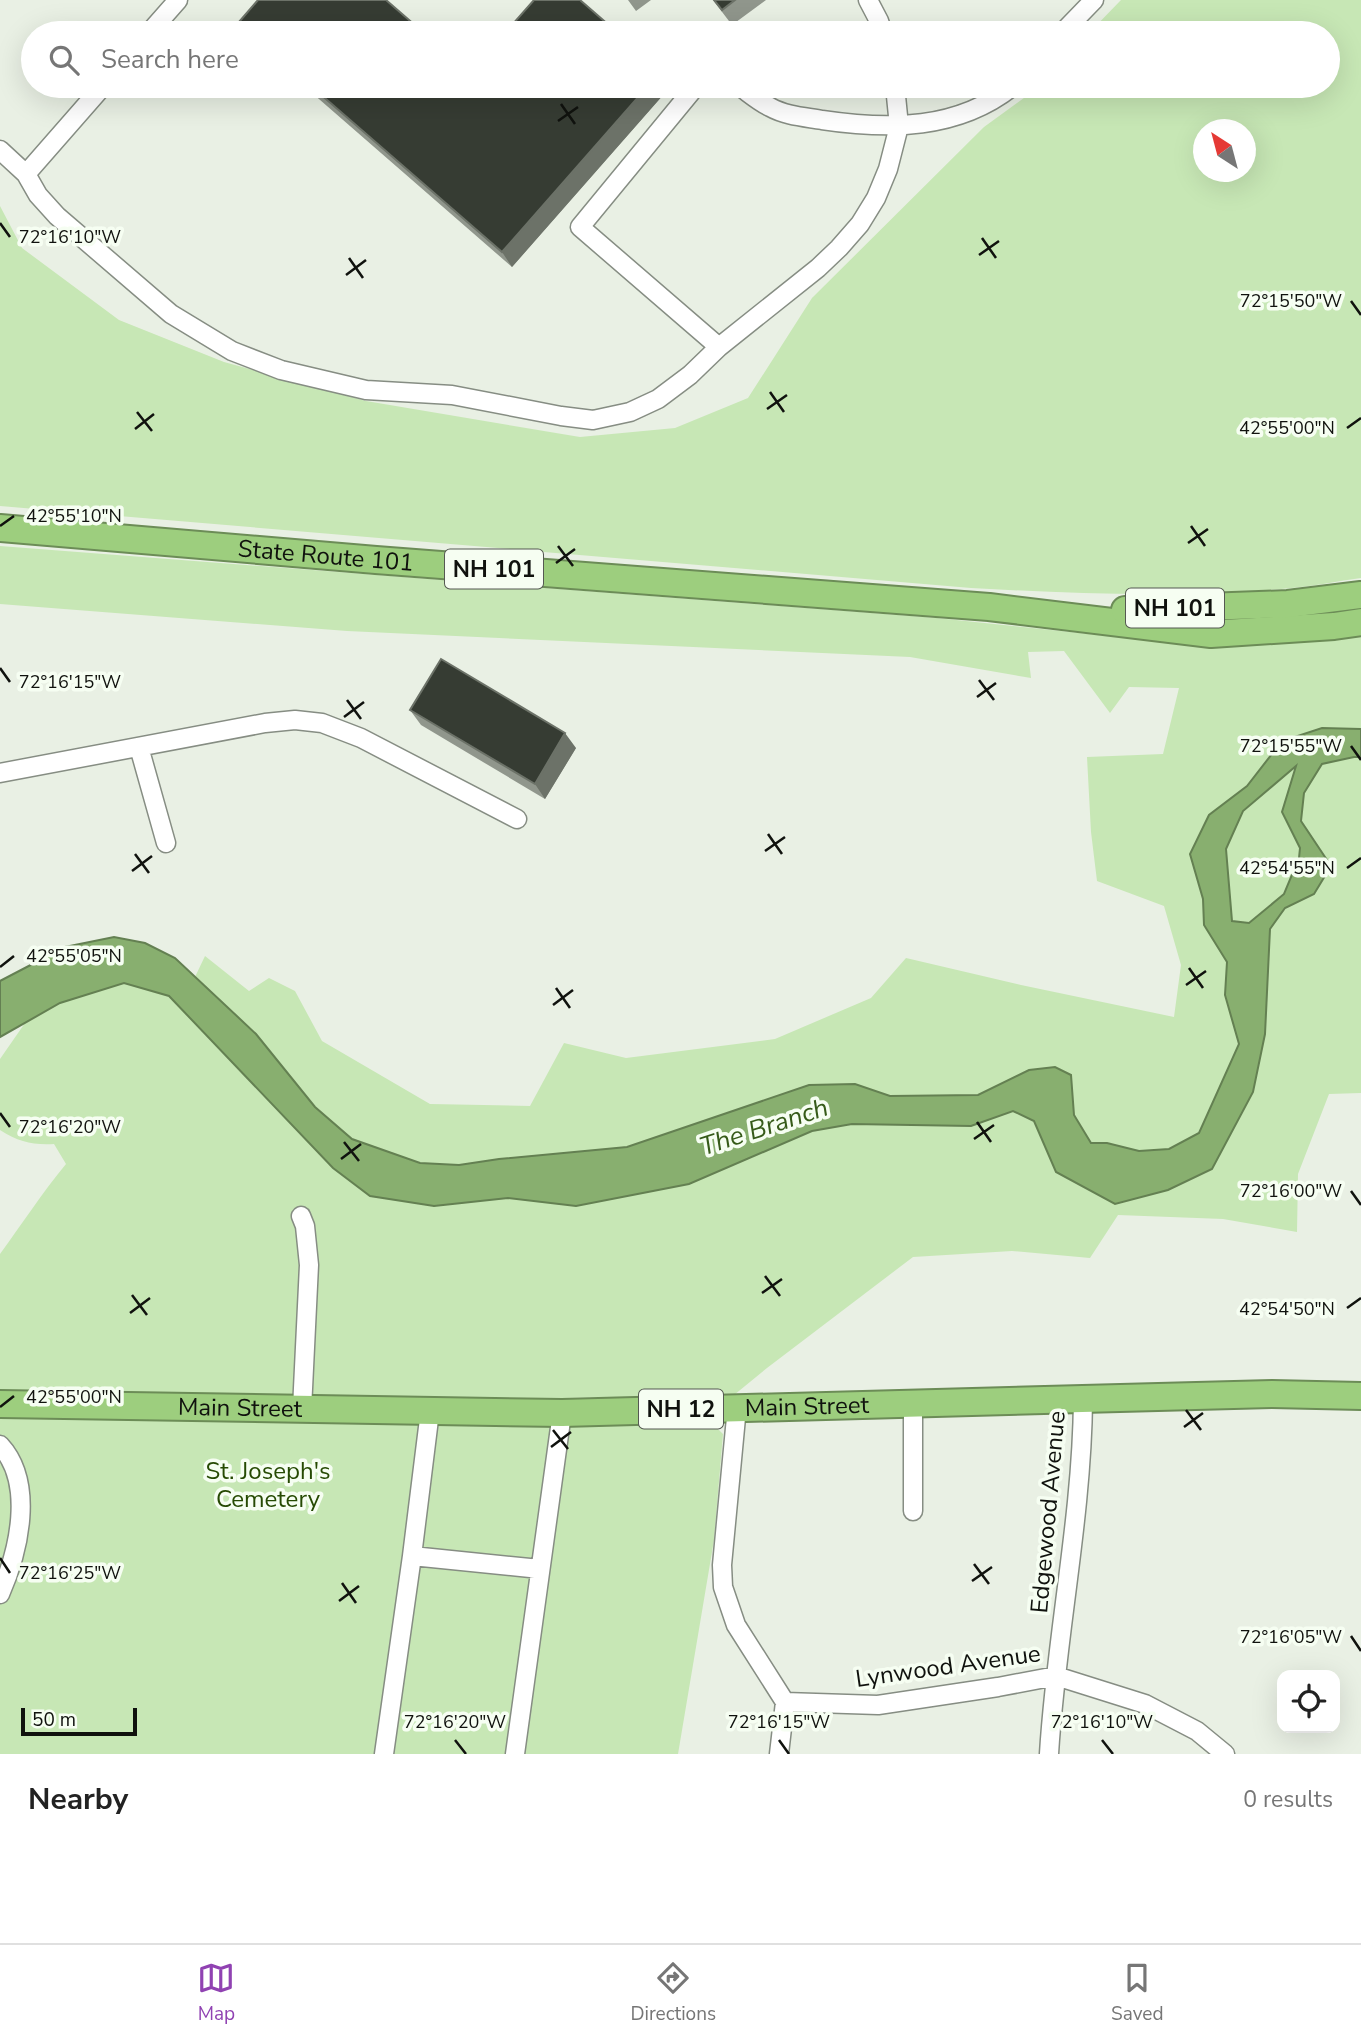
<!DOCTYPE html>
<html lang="en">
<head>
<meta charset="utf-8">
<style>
	body { margin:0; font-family:"Nunito Sans",sans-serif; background:#f6f6f6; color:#222 }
	.controls { position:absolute; right:21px; bottom:21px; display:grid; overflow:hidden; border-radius:14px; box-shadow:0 7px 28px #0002 }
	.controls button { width:63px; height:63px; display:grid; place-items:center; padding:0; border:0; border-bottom:2px solid #e0e0e0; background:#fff; color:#222; font:35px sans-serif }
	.compass { position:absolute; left:1193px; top:119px; width:63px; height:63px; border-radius:50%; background:#fff; box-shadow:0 7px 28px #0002; rotate:324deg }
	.scale { position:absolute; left:21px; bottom:18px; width:116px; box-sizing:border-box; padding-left:7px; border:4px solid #10120e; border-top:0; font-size:19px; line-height:24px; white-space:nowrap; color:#10120e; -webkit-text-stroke:5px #f6fef2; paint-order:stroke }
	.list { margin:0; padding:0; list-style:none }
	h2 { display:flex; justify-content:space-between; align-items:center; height:91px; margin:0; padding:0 28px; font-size:30px }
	h2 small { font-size:23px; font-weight:400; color:#767676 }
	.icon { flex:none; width:38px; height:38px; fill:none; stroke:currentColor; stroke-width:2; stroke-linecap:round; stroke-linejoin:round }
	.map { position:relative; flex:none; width:1361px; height:1754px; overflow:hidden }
	.search { position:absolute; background:#fff; box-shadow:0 7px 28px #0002; left:21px; right:21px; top:21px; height:77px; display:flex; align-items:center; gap:18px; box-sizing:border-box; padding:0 24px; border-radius:38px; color:#767676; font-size:26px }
	.sheet { height:189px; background:#fff }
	nav { display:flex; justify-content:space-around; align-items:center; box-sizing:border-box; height:98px; border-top:2px solid #e0e0e0; background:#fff; font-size:19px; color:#767676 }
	nav a { display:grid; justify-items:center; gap:4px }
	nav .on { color:#9042b2 }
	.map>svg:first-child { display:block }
	.green { fill:#c7e7b5; fill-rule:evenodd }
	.water { fill:#88af6f; stroke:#648052; stroke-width:2; fill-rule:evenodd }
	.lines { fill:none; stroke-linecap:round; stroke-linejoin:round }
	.minor-casing { stroke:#868d83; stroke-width:21 }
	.highway-casing { stroke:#6c8c57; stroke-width:30 }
	.minor { stroke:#fff; stroke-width:18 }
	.highway { stroke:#9dce7e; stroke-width:26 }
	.wall { fill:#90968c }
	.shaded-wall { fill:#6c7268 }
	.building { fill:#363c33; stroke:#6c7268; stroke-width:2 }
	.ticks { fill:none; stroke:#10120e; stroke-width:2.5 }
	.labels { text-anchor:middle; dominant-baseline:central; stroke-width:7; stroke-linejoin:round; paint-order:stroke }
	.shield { fill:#f6fef2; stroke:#555952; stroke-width:2 }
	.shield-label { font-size:23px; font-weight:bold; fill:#10120e }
	.street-label { font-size:24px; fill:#10120e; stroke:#f6fef2 }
	.park-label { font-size:24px; fill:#264a03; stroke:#f6fef2 }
	.water-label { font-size:26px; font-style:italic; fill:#365b19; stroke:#f6fef2 }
	.ticks-label { font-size:18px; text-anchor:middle; fill:#10120e; stroke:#f6fef2; stroke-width:7; stroke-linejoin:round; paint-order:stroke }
</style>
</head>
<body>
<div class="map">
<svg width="1361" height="1754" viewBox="0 0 1361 1754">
	<rect width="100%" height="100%" fill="#e9f0e4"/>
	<path class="green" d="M1121,0h240v578c-23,3 -46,8 -69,10 -107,10 -214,6 -321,0l-971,-82v-300l22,42 97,72 105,42 142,39 214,36 95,-9 73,-30 64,-100 172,-171 44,-32 9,-9h291v-53h-239zM1204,130h42v42h-42z
		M0,546l937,72 180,19 115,2 129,-9v99l-39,-1 -40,13 -35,45 -38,29 -19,39 13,45 1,26 23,37 -2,33 14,49 -39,89 -31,16 -30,2 -32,-8h-16l-17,-28 -3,-40 -42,-5 -51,25 -88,1 -35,-12 -46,1 -182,62 -128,12 -40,6 -39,-2 -68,-24 -37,-32 -59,-73 -61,-57 10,-21 44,35 20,-13 26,13 27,50 108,63 100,2 34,-63 62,15 149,-19 96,-41 35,-40 115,27 153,32 7,-52 -17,-59 -67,-25 -6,-49 -4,-75 76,-3 16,-66 -50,-1 -19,26 -46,-62 -36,1 3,26 -121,-21 -563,-26 -347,-27z
		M1354,757h7v336l-32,1 -31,80 -1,58 -74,-13 -105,-4 -28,43 -78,-7 -99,6 -146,111 -33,27 -167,3v24l142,-2 14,14 -9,106 -36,214h-678v-500c22,-30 42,-61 66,-90l-12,-20c-22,1 -35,-2 -54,-14v-71l25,-36 35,-20 64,-20 45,13 164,172 38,28 63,10 74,-8 68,8 113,-22 123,-53 40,-7 119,2 42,-15 21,10 22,51 59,32 53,-14 97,-156 5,-105 15,-21 29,-14 17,-28 -30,-45 3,-28 18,-29z
		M1297,765l-3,11v58l6,14 -1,10 -15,36 -35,29 -17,-2 -6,-71 17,-39z"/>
	<path class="water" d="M1322,728l39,1v28h-7l-32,7 -18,29 -3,28 30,45 -17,28 -29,14 -15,21 -5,105 -12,58 -41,77 -44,21 -53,14 -59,-32 -22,-51 -21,-10 -42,15 -119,-2 -40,7 -123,53 -113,22 -68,-8 -74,8 -64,-10 -37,-28 -164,-172 -45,-13 -64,20 -60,34v-56l65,-34 49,-10 31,6 30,15 81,76 59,73 37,32 68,24 39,2 40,-6 128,-12 182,-62 46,-1 35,12 88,-1 51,-25 26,-3 16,8 3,40 17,28h16l32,8 30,-2 30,-16 40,-89 -14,-49 2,-33 -23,-37 -1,-26 -13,-45 19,-39 38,-29 35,-45zM1296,766l-14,46 18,36 -1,10 -15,36 -35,29 -17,-2 -6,-72 17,-38z"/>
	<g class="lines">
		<defs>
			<path id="minor" d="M868,0l11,21 4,12
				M149,33l29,-33
				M1062,33l32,-33
				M696,86l-116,141 139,120
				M739,86c10,7 20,16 31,21 16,9 35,10 52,13 67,10 136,10 191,-34
				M0,150l26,24 12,21 19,21 114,98 61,37 49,19 85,20 86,5 109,21 32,4 37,-8 28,-13 32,-24 29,-28 99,-79 21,-20 21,-24 16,-26 12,-29 11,-43 -4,-40
				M26,174l77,-88
				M139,747l27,96
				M0,773l265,-50 30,-3 27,3 39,15 156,81
				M301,1216l4,10 4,39 -7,144
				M913,1403v108
				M737,1407l-15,158 1,22 13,38 49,77 -6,52
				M0,1445c35,38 19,106 0,149
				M412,1556l128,13
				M785,1702l93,3 120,-18 58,-11 89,28 52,27 28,23
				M384,1754l28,-198 18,-145
				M515,1754l47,-341
				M1049,1754c7,-118 33,-236 34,-354"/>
			<g id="highway">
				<path id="s1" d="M0,528l376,32 613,47 222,27 123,-8 27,-4"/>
				<path d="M1125,610l163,-6 73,-9"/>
				<path id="s2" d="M0,1404l562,9 710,-19 89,2"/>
			</g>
		</defs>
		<use href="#minor" class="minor-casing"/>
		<use href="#highway" class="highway-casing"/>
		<use href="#minor" class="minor"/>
		<use href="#highway" class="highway"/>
	</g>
	<path class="wall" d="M628,0h23l-15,11z
		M713,0h53l-34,25z
		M239,22l185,11h-178z
		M304,86h367l-159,181z
		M410,710l166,38 -31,51 -124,-74z"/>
	<path class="shaded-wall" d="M648,86h23l-159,181 -10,-15z
		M565,733l11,15 -31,51 -10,-15z"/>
	<path class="building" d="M258,0h128l38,33h-173l-12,-11z
		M534,0h46l38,33h-113z
		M714,0h21l-13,10z
		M311,86h337l-146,166z
		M441,659l124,74 -30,51 -125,-74z"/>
	<path class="ticks" d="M561,104l14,20M558,121l20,-14M0,223l10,14M982,238l14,20M979,255l20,-14M349,258l14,20M346,275l20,-15M1351,301l10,14M770,392l14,20M767,409l20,-14M137,412l15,19M1347,428l14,-10M135,429l19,-15M0,526l14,-10M1191,526l14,20M1188,543l20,-14M558,546l15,20M556,563l19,-14M0,668l10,14M979,680l15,20M977,697l19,-14M347,700l14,19M344,717l20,-15M1351,746l10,14M768,834l14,20M765,851l20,-14M135,854l14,19M1347,868l14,-10M132,871l20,-15M0,967l14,-11M1189,968l14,20M1186,985l20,-14M556,988l14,20M553,1005l20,-15M0,1113l10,14M977,1122l14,20M974,1139l20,-14M344,1142l15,19M341,1159l20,-15M1351,1191l10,14M765,1276l15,20M762,1293l20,-14M132,1295l15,20M1347,1308l14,-10M130,1313l20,-15M0,1407l14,-11M1186,1410l15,20M1184,1427l19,-14M553,1430l15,19M551,1447l20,-15M0,1558l10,15M974,1564l15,20M972,1581l20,-14M342,1583l14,20M339,1601l20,-15M1351,1636l10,15M455,1740l11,14M779,1740l10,14M1102,1740l11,14"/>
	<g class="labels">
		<g class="shield">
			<rect x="445" y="549.5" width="98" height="39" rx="5"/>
			<rect x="1126" y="588.5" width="98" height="39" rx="5"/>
			<rect x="639" y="1389.5" width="84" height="39" rx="5"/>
		</g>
		<g class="shield-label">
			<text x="494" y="569">NH 101</text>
			<text x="1175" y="608">NH 101</text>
			<text x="681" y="1409">NH 12</text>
		</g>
		<g class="street-label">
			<text stroke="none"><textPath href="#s1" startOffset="327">State Route 101</textPath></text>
			<text stroke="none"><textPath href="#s2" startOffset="807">Main Street</textPath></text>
			<text stroke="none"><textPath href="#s2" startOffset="240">Main Street</textPath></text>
			<text transform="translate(1048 1512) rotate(-85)">Edgewood Avenue</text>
			<text transform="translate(948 1666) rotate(-8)">Lynwood Avenue</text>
		</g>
		<g class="park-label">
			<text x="268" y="1471">St. Joseph's<tspan x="268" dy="28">Cemetery</tspan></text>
		</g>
		<g class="water-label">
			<text transform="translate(764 1127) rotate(-18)">The Branch</text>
		</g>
	</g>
	<g class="ticks-label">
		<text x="70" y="243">72°16'10"W</text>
		<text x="1291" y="307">72°15'50"W</text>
		<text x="1287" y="434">42°55'00"N</text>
		<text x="74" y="522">42°55'10"N</text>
		<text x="70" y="688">72°16'15"W</text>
		<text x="1291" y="752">72°15'55"W</text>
		<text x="1287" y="874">42°54'55"N</text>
		<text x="74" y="962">42°55'05"N</text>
		<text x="70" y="1133">72°16'20"W</text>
		<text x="1291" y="1197">72°16'00"W</text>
		<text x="1287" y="1315">42°54'50"N</text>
		<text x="74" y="1403">42°55'00"N</text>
		<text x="70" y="1579">72°16'25"W</text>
		<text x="1291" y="1643">72°16'05"W</text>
		<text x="455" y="1728">72°16'20"W</text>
		<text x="779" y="1728">72°16'15"W</text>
		<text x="1102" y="1728">72°16'10"W</text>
	</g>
</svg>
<div class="controls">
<button><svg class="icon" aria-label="locate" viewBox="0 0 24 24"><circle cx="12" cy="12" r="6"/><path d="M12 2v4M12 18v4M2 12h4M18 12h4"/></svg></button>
</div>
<svg class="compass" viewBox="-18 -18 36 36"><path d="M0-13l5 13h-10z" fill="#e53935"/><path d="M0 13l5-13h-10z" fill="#767676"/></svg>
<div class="scale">50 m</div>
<div class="search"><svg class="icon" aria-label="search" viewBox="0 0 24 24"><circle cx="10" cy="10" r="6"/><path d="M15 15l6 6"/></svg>Search here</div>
</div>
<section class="sheet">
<h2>Nearby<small>0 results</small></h2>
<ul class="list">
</ul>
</section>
<nav>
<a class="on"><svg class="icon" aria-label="map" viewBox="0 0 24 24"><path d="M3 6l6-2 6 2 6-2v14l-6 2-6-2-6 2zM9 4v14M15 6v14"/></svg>Map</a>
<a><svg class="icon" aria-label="directions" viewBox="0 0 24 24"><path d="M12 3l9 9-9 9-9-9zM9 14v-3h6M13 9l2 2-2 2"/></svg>Directions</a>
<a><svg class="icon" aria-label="saved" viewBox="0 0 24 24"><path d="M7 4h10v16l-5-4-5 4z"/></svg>Saved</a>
</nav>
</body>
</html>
